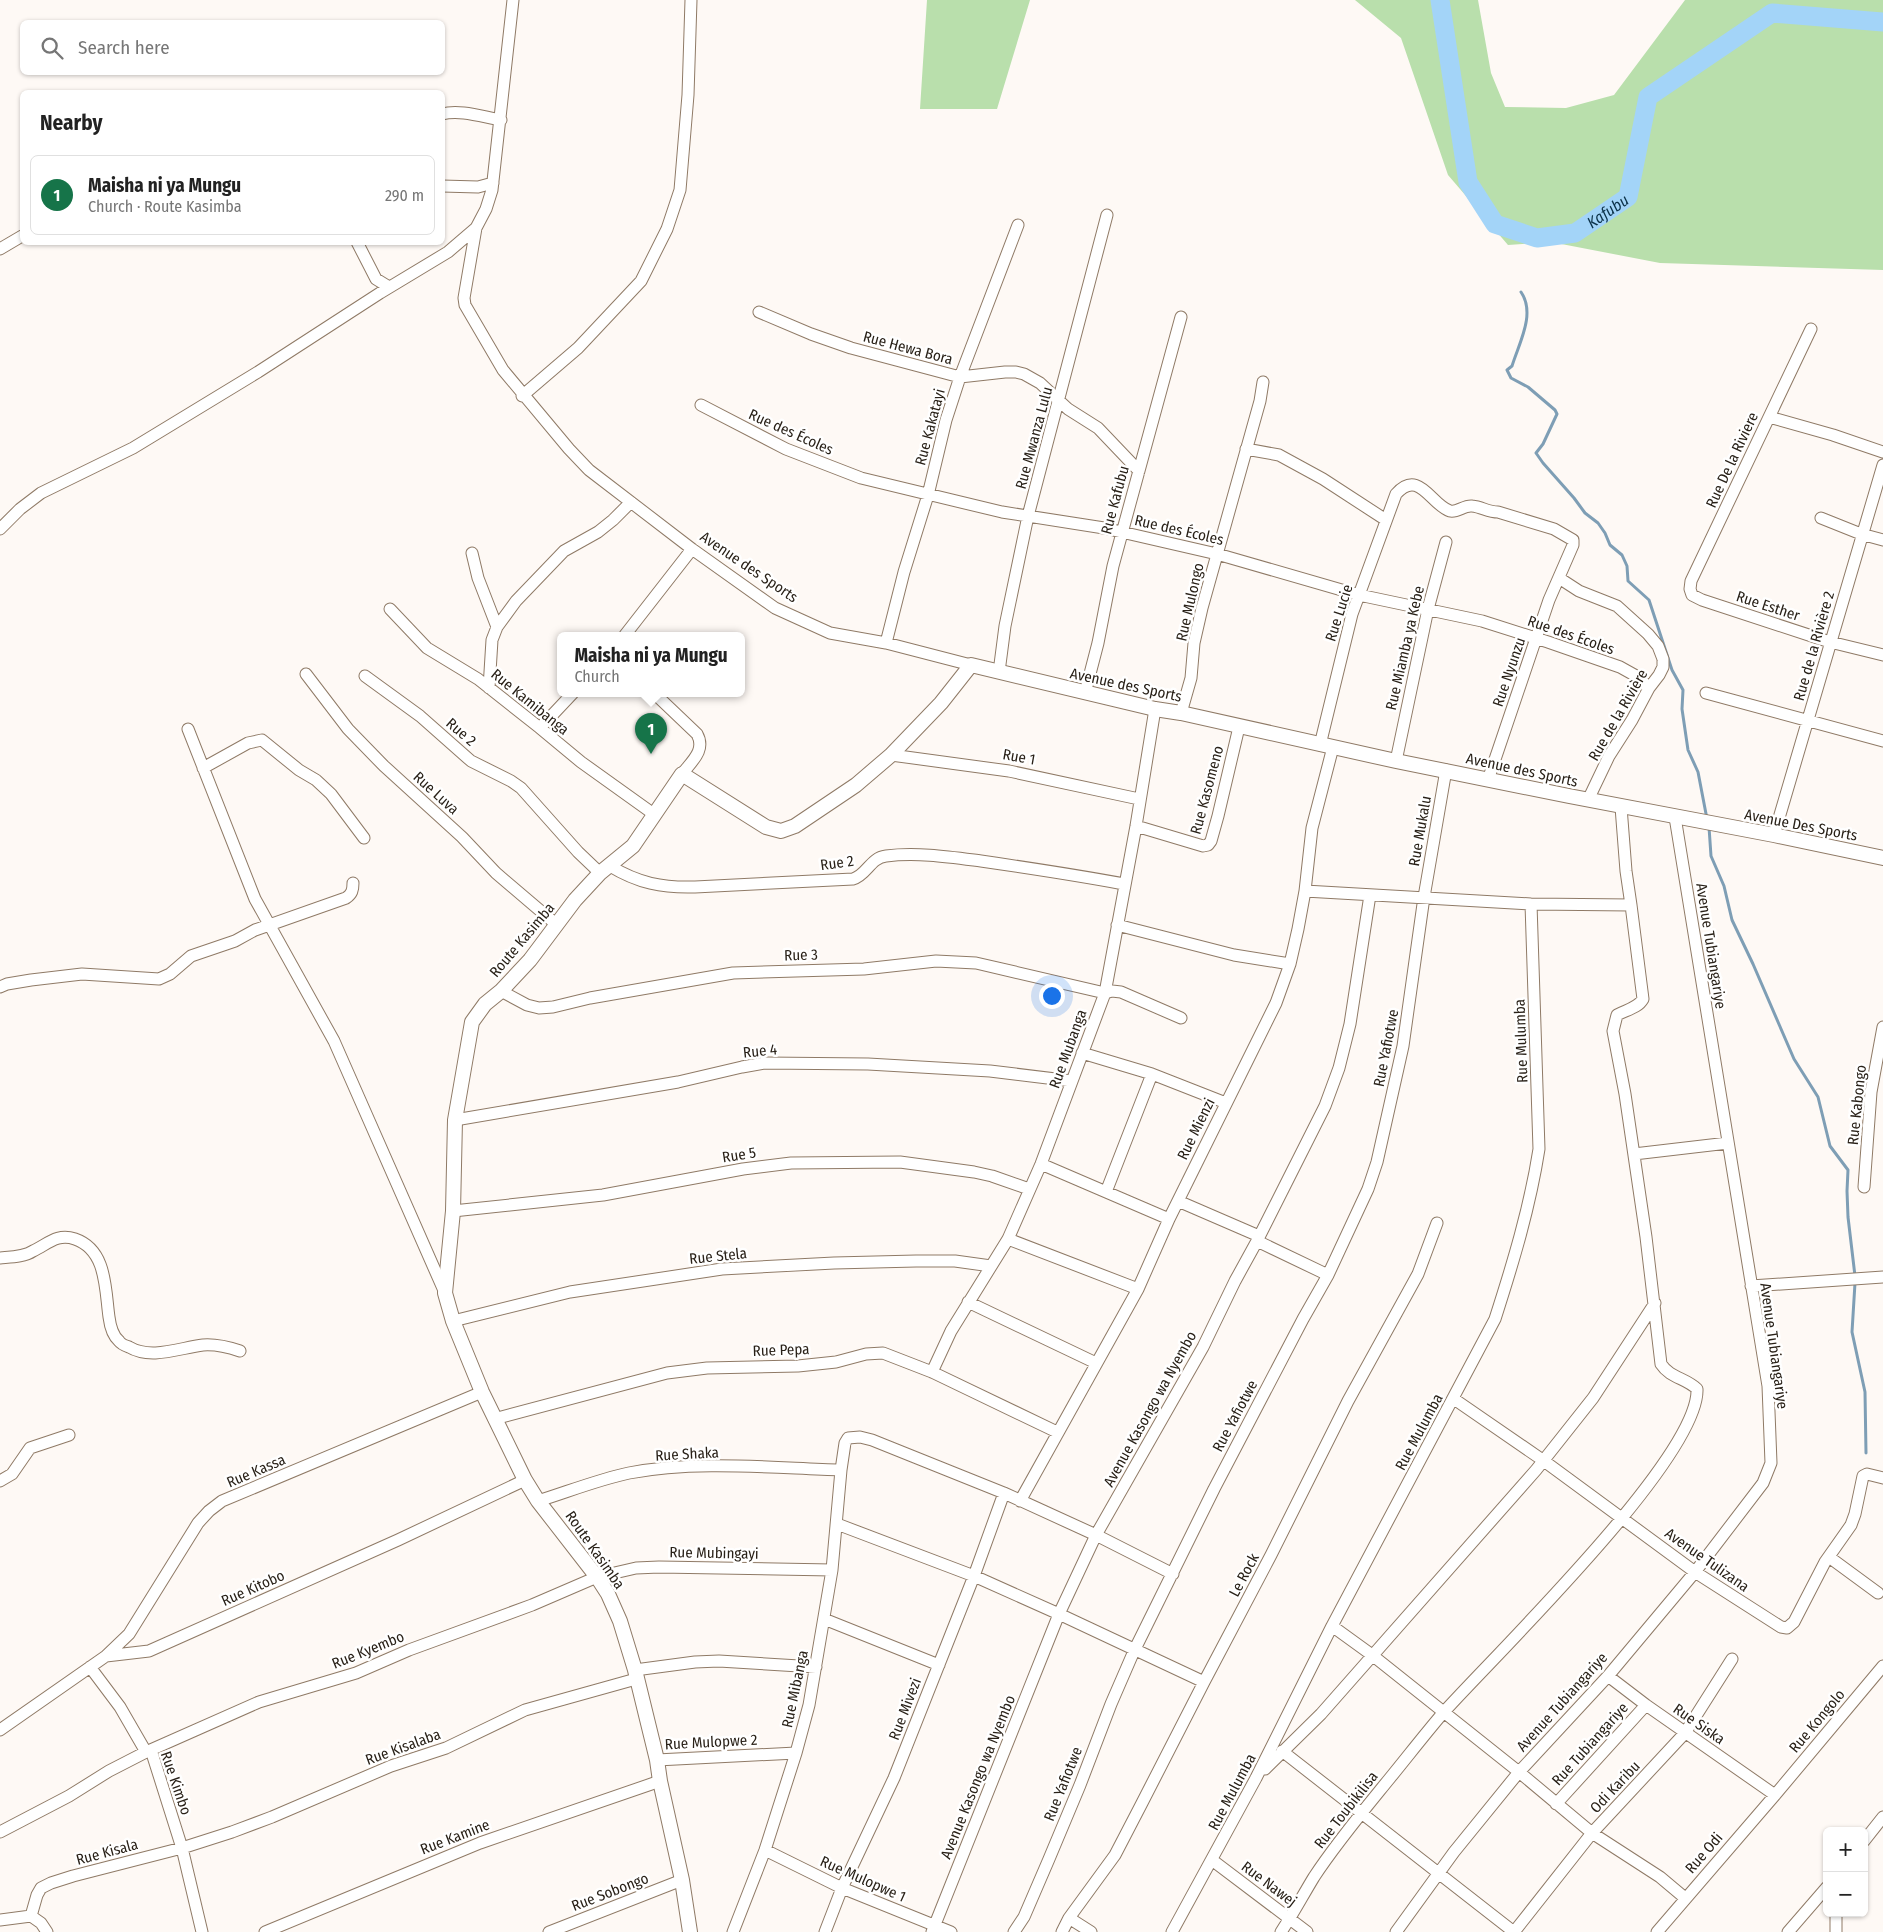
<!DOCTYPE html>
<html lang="en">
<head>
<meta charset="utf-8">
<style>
	body { margin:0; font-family:"Fira Sans Condensed",sans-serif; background:#f2f2f2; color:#222 }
	.controls { position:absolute; right:15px; bottom:15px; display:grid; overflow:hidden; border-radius:8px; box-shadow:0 1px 4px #0004 }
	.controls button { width:45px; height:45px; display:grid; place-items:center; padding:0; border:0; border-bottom:1px solid #e0e0e0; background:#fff; color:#222; font:25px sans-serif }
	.you { position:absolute; left:1051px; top:995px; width:18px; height:18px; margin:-12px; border:4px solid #fff; border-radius:50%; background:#1a73e8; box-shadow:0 0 0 8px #1a73e833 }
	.badge { display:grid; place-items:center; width:32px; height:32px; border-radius:50%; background:#167449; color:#fff; font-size:16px; font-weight:700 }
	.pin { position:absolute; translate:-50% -41px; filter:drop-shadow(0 1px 2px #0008) }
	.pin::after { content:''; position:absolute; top:26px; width:18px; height:15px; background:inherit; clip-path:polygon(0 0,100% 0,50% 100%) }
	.popup { position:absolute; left:557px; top:632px; width:188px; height:65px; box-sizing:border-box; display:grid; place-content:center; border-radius:8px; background:#fff; filter:drop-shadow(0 1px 4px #0005); font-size:16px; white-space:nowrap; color:#767676 }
	.popup b { font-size:19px; color:#222 }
	.popup::after { content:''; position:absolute; left:50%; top:100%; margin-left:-10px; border:10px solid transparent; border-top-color:#fff }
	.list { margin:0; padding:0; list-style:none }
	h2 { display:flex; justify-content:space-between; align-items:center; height:65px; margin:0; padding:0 20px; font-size:21px }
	h2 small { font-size:16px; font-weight:400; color:#767676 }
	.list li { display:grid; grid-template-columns:32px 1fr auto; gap:15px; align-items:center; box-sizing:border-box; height:80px; margin:0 10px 10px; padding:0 10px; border:1px solid #e0e0e0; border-radius:8px }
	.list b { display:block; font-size:19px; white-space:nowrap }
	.list p { margin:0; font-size:16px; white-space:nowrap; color:#767676 }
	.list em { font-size:16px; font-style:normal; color:#767676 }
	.icon { flex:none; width:28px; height:28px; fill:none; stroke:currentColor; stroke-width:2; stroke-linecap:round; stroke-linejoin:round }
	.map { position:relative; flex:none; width:1883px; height:1932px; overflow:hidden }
	.search { position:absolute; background:#fff; box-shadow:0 1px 4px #0004; left:20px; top:20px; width:425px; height:55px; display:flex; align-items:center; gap:12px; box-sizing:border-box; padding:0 18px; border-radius:8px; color:#767676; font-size:19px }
	.panel { position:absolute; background:#fff; box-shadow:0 1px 4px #0004; left:20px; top:90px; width:425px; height:155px; border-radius:8px }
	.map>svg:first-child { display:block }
	.green { fill:#b9dfac }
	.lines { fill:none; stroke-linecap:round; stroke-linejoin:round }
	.stream { stroke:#7e9eb5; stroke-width:3 }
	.river { stroke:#a3d4f8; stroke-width:19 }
	.minor-casing { stroke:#8f7a66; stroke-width:13 }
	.tertiary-casing { stroke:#8f7a66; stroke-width:16 }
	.minor { stroke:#fff; stroke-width:11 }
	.tertiary { stroke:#fff; stroke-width:14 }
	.labels { text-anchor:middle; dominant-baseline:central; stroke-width:5; stroke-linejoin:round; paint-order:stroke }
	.street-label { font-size:15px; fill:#292118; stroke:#fff }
	.water-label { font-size:16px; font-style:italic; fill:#0b3148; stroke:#fff }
</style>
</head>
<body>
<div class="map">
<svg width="1883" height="1932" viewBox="0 0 1883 1932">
	<rect width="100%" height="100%" fill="#fef9f5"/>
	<path class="green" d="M927,0h103l-33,109h-77z
		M1355,0h123l13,73 14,34 61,1 48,-13 71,-95h198v270l-223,-7 -109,-21 -43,3 -60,-70 -47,-137z"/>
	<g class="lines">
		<path class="stream" d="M1521,292c15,22 -2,51 -9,74l-5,4 4,8 17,9 27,23 2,4 -14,30 -7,9 7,10 31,35 11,15 13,10 7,10 5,12 12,10 5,11 1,15 21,19 23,70 11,20 -1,19 6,41 10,22 9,47
			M1709,827l2,29 13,30 8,34 21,44 41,95 24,38 12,49 18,24 -1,21 1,26 7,59
			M1855,1283l-3,49 13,60 1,61"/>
		<path class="river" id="s1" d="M1440,0l28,182 27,42 42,14 38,-5 53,-36 20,-100 124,-84 111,9"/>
		<defs>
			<path id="minor" d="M513,0l-21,190 -6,19 -10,19 -12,70 1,7 38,65 66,79 20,21 103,79 83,59 55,25 56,10 85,22
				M442,114c18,-5 41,3 59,6
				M442,186l36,1 15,-4
				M357,242l19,37 13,8
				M0,249l22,-13
				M759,312l52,22 40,14 109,29 45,-5h11l8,2 16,9 28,26 30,19 41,43
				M1811,329l-120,252 -1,8 2,6 10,5 128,42 53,13
				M522,396l56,-48 63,-67 26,-52 13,-39 8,-95 3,-95
				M701,405l85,44 75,29 141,34 102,16 113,26 142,41 123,26 66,21 72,25 18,10 11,11
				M1769,417l64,18 50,17
				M1246,449l33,6 44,24 63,41
				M1821,518l40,16 22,6
				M0,529l20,-20 21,-16 92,-45 125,-76 122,-79 68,-41 28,-24
				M472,553l6,25 19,49
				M1559,578l20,13 38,15 31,28 10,12 5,13v8l-4,8 -10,13 -17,32 -23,36 -21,44
				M390,609l37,39 51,31 62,49 41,34 74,53
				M625,635l67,-86
				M886,643l18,-71 24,-77 18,-75 14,-43 58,-152
				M999,672l6,-46 23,-110 79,-301
				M306,674l42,55 36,37 78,71 34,36 61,52
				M365,676l55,40 51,45 40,20 10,7 57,64 22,21
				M489,688l3,-48 5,-13 19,-26 48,-50 34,-19 15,-12 18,-18
				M654,693l43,41c9,16 -5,27 -15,40
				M1085,693l13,-50 15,-77 68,-249
				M1706,693l177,48
				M1181,713l10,-35 3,-35 8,-35 58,-207 3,-19
				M540,728l33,-35
				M188,729l67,170 79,142 111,252
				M1320,745l32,-131 44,-120c23,-26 35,11 54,17 7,2 14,-6 22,-5 10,1 16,6 26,6l56,17 19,11v5l-24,55 -61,180
				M891,755l118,16 130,28
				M1396,761l32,-152 18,-67
				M203,768l45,-25 14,-3 37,30 17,10 15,14 33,44
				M1136,826l67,20 5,-1 3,-4 7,-25 21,-89
				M1774,835l109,-370
				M610,866c28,17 52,22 85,21l158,-8c14,-4 17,-21 33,-23 31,-4 64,1 95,5 48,7 95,14 143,23
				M1305,891l226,13 100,1 -5,-34 -5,-64
				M1117,925l117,30 56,9
				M0,987l7,-3 24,-4 51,-6 77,5 11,-5 21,-18 44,-15 20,-11 91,-32c6,-4 7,-8 7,-15
				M501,991l26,14 12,3 14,-1 37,-9 143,-25 131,-4 72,-8 40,2 129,30 7,-2 9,1 60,26
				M1082,1053l70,21 74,29
				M455,1120l223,-38 64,-15 23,-4 103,1 122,7 82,10
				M1634,1154l94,-11
				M1041,1164l128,55
				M1864,1187l7,-95 12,-65
				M1106,1192l46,-118
				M1178,1201l81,35
				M453,1211l150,-16 140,-26 48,-6 109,-1 74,10 18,4 37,13
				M1008,1239l130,50
				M1257,1241l71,34
				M0,1258c11,-1 24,-1 33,-7 15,-7 24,-18 42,-12 32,11 30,50 34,78 1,8 3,18 10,24 2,3 7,5 10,6 22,13 50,1 74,-2 13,-1 25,2 37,6
				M1751,1286l132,-9
				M968,1302l128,61
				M453,1321l117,-29 152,-23 112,-6 82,-2h39l36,5
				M932,1372l19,-41 57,-92 33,-75 64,-171 31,-167 19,-117
				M1454,1399l90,62 151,111 86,55 6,1 7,-6 31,-60 26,-37 4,-11 8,-38 4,-2 16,4
				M494,1419l173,-46 40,-5 91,-2 38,-4 30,-8 17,-1 49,19 125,60
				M0,1481l12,-7 18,-26 39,-13
				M538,1501c29,-9 62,-22 91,-28 68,-13 143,-5 212,-3
				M1020,1501l118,-212 31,-70 107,-216 14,-39 8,-35 7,-38 7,-63 21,-81
				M837,1524l137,52 85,38 145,68
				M1829,1557l49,36
				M824,1619l115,46
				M1332,1626l40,29 147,117 73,61 68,44 25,21
				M106,1656l23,-22 69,-111 11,-12 13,-10 260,-109
				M90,1667l30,40 26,45
				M635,1670l60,-8 24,-1 97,6
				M1608,1676l38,29 129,90
				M0,1730l106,-74 43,-5 249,-111 127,-60
				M151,1750l31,98 20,84
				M1282,1751l232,181 78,-99 93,-100 47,-74
				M657,1760l139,-7
				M1265,1769l56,-55 215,-244 57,-72 62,-95
				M1556,1804l90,-99
				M0,1832l69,-36 40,-25 37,-19 113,-50 97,-29 53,-23 123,-45 65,-28 39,-9 23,-1 173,3
				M1864,1841l19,-24
				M765,1850l77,38 109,44
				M1212,1860l95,72
				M31,1916l6,-21 4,-7 10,-5 22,-7 109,-28 50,-16 40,-15 119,-51 55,-18 79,-38 111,-31
				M1069,1918l22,14
				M0,1920l31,-4 10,7 6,9
				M265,1932l215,-89 180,-62
				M549,1932l133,-52
				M733,1932l32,-82 31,-97 13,-48 23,-135 9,-100 4,-27 3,-5 12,-1 12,3 132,53 92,42 77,39
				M825,1932l17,-44 52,-110 80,-202 30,-83
				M932,1932l127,-318 37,-79 107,-188 32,-66 22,-40 68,-135 14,-38 11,-44 20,-129
				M1014,1932l10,-15 25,-58 31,-74 31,-81 23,-53 80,-162 89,-170 25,-44 40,-86 9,-27 26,-116 21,-149 22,-127
				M1062,1932l7,-14 46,-63 27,-52 62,-121 67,-127 77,-154 70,-127 19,-51
				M1172,1932l84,-154 76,-152 163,-307c18,-56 35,-112 44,-170l-8,-245
				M1281,1932c12,-18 22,-37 33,-55 23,-35 50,-67 76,-99 18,-22 35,-44 53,-65 51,-57 257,-256 254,-324 -11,-11 -27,-11 -36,-25l-15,-127 -21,-143 -12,-63 4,-16c9,-5 21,-7 26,-16l-12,-94
				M1396,1932l58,-80 65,-80 89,-96 87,-104 68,-89 8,-20 -3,-77 -93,-569
				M1657,1932l118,-137 108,-129
				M1788,1932l39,-45
				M1836,1932v-19"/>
			<path id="tertiary" d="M690,1932l-8,-52 -22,-99 -3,-21 -22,-90 -15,-49 -12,-27 -11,-17 -59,-76 -13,-21 -43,-88 -29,-71 -8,-28 8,-82 2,-91 17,-98 13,-18 16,-13 29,-31 45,-60 25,-27 33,-27 49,-72 84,53 15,4 14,-5 61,-41 35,-30 50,-52 30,-38 184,44 26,4 215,48 173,35 205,39 109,23"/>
		</defs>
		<use href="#minor" class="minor-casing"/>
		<use href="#tertiary" class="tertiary-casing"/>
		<use href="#minor" class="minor"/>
		<use href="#tertiary" class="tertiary"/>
	</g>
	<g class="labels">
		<g class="street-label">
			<text transform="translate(908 348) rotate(15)">Rue Hewa Bora</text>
			<text transform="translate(930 427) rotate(-75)">Rue Kakatayi</text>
			<text transform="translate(791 432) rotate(24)">Rue des Écoles</text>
			<text transform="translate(1034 438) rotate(-75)">Rue Mwanza Lulu</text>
			<text transform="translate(1732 460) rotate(-65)">Rue De la Riviere</text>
			<text transform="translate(1115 500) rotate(-75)">Rue Kafubu</text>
			<text transform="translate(1179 530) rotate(13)">Rue des Écoles</text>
			<text transform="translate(749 567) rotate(34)">Avenue des Sports</text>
			<text transform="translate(1190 602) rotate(-77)">Rue Mulongo</text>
			<text transform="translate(1768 606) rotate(18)">Rue Esther</text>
			<text transform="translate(1339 613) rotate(-72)">Rue Lucie</text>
			<text transform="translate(1571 635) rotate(19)">Rue des Écoles</text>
			<text transform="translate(1814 646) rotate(-74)">Rue de la Rivière 2</text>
			<text transform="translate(1405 648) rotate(-77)">Rue Miamba ya Kebe</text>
			<text transform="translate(1509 672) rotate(-71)">Rue Nyunzu</text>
			<text transform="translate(1126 685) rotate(12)">Avenue des Sports</text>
			<text transform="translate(530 702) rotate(39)">Rue Kamibanga</text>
			<text transform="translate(1618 715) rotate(-60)">Rue de la Rivière</text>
			<text transform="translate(461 732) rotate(41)">Rue 2</text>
			<text transform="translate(1019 757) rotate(10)">Rue 1</text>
			<text transform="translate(1522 770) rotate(12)">Avenue des Sports</text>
			<text transform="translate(1207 790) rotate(-75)">Rue Kasomeno</text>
			<text transform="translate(436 793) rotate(42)">Rue Luva</text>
			<text transform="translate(1801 825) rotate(11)">Avenue Des Sports</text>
			<text transform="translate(1420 831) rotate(-80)">Rue Mukalu</text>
			<text transform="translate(837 863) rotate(-8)">Rue 2</text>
			<text transform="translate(522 940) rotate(-50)">Route Kasimba</text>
			<text transform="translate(1711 946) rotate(81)">Avenue Tubiangariye</text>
			<text transform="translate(801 955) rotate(-2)">Rue 3</text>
			<text transform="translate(1521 1041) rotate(-92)">Rue Mulumba</text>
			<text transform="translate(1386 1048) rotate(-79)">Rue Yafiotwe</text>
			<text transform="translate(1068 1049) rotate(-70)">Rue Mubanga</text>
			<text transform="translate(760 1051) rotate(-6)">Rue 4</text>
			<text transform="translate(1857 1105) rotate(-84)">Rue Kabongo</text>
			<text transform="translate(1196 1129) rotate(-64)">Rue Mienzi</text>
			<text transform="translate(739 1155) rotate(-9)">Rue 5</text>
			<text transform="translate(718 1256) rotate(-6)">Rue Stela</text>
			<text transform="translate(1774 1346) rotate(82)">Avenue Tubiangariye</text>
			<text transform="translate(781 1350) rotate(-2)">Rue Pepa</text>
			<text transform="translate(1150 1409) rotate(-61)">Avenue Kasongo wa Nyembo</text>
			<text transform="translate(1235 1416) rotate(-62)">Rue Yafiotwe</text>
			<text transform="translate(1419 1432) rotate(-62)">Rue Mulumba</text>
			<text transform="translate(687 1454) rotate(-3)">Rue Shaka</text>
			<text transform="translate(256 1471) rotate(-23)">Rue Kassa</text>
			<text transform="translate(595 1550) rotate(55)">Route Kasimba</text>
			<text transform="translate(714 1553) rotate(1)">Rue Mubingayi</text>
			<text transform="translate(1707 1560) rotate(35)">Avenue Tulizana</text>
			<text transform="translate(1244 1575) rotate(-62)">Le Rock</text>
			<text transform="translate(253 1588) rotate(-24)">Rue Kitobo</text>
			<text transform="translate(368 1650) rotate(-22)">Rue Kyembo</text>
			<text transform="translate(795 1689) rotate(-78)">Rue Mibanga</text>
			<text transform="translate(1562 1702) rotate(-48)">Avenue Tubiangariye</text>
			<text transform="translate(905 1709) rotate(-69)">Rue Mivezi</text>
			<text transform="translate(1817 1721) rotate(-50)">Rue Kongolo</text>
			<text transform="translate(1699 1724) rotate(35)">Rue Siska</text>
			<text transform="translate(711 1742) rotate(-3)">Rue Mulopwe 2</text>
			<text transform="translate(1590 1744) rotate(-48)">Rue Tubiangariye</text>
			<text transform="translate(403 1747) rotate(-20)">Rue Kisalaba</text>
			<text transform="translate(978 1777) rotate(-68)">Avenue Kasongo wa Nyembo</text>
			<text transform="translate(176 1783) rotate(71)">Rue Kimbo</text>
			<text transform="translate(1063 1784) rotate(-68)">Rue Yafiotwe</text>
			<text transform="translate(1615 1787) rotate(-47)">Odi Karibu</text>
			<text transform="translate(1232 1792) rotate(-62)">Rue Mulumba</text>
			<text transform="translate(1346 1810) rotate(-52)">Rue Toubikilisa</text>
			<text transform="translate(455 1837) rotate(-21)">Rue Kamine</text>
			<text transform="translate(107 1852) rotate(-15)">Rue Kisala</text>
			<text transform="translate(1704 1853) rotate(-49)">Rue Odi</text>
			<text transform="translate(863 1879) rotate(24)">Rue Mulopwe 1</text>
			<text transform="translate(1269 1884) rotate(37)">Rue Nawej</text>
			<text transform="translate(610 1892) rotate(-21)">Rue Sobongo</text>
		</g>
		<g class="water-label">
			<text stroke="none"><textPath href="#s1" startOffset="356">Kafubu</textPath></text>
		</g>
	</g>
</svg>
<div class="controls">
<button>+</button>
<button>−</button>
</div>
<div class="you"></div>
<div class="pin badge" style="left:651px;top:754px">1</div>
<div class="popup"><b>Maisha ni ya Mungu</b>Church</div>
<div class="search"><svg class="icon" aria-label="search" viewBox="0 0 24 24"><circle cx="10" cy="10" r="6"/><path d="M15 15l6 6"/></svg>Search here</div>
<section class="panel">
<h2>Nearby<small></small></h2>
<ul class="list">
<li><span class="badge">1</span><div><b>Maisha ni ya Mungu</b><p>Church · Route Kasimba</p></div><em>290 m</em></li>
</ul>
</section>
</div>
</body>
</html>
